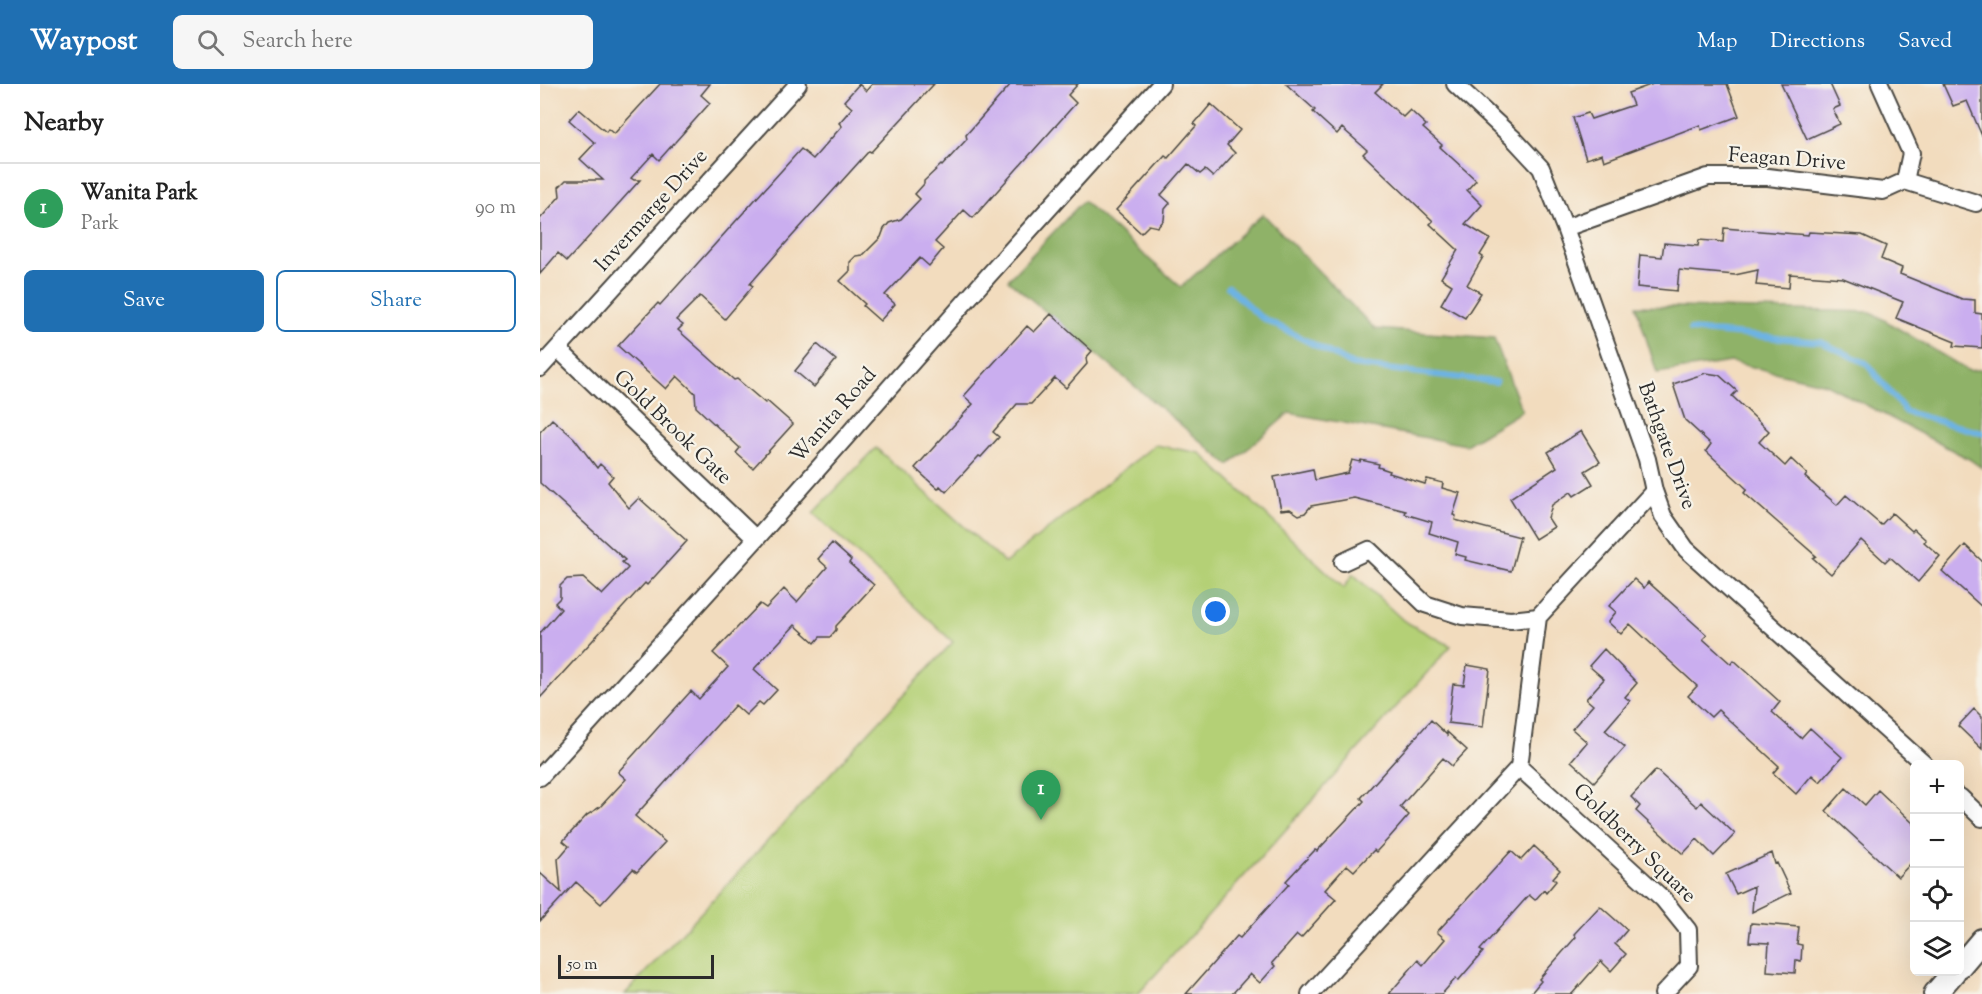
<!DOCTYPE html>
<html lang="en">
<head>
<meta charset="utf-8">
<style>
	body { margin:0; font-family:"Sorts Mill Goudy",serif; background:#f6f6f6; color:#222 }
	.controls { position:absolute; right:18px; bottom:18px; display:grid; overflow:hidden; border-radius:9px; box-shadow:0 6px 24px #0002 }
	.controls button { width:54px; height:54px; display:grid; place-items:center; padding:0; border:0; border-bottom:2px solid #e0e0e0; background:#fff; color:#222; font:30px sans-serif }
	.scale { position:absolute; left:18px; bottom:15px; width:156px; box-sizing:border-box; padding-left:6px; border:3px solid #2b2b2b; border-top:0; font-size:16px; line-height:21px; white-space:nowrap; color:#2b2b2b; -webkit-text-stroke:4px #f7f3e8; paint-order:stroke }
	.you { position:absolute; left:676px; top:528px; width:21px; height:21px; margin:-15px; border:4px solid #fff; border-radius:50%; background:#1a73e8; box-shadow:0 0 0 9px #1a73e833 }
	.badge { display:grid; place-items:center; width:39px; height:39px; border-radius:50%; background:#1f6fb2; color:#fff; font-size:20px; font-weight:700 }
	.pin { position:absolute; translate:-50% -50px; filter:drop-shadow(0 2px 3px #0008) }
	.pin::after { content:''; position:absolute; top:32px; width:21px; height:18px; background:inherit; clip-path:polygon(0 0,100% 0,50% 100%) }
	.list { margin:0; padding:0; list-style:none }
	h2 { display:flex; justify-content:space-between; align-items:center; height:78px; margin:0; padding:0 24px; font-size:26px }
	h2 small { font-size:20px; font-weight:400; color:#767676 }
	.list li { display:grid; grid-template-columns:39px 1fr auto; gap:18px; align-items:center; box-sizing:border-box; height:90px; padding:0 24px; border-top:2px solid #e0e0e0 }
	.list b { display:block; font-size:22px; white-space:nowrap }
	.list p { margin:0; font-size:20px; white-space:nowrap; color:#767676 }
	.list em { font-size:20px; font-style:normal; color:#767676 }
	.actions { display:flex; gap:12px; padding:18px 24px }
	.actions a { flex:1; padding:14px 0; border:2px solid #1f6fb2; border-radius:9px; text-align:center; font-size:21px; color:#1f6fb2 }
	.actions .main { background:#1f6fb2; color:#fff }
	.icon { flex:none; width:33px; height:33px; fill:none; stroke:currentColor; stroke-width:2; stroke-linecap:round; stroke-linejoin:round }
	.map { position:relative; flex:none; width:1442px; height:910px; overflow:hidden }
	header { display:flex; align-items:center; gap:36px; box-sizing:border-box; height:84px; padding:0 30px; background:#1f6fb2; color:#fff }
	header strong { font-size:28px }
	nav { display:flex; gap:33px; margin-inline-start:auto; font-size:21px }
	.search { width:420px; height:54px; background:#f6f6f6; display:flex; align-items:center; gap:15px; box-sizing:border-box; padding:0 21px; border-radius:9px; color:#767676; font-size:22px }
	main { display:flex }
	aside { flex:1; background:#fff }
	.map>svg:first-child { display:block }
	.green { fill:#b4d076; stroke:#707e50; stroke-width:1.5 }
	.forest { fill:#8fb267; stroke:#5d6e49; stroke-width:1.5 }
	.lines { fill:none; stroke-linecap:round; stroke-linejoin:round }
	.stream { stroke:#6db3e3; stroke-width:6 }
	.building { fill:#caaeef }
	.minor-casing { stroke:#494641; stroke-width:20 }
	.secondary-casing { stroke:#494641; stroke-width:26 }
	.minor { stroke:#fff; stroke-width:16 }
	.secondary { stroke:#fff; stroke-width:22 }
	.labels { text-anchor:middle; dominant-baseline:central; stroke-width:4.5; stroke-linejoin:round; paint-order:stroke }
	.street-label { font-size:21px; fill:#2b2b2b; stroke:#f7f3e8 }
</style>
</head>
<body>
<header>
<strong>Waypost</strong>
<div class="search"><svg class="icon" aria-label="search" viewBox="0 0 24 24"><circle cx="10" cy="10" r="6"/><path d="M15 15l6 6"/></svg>Search here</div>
<nav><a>Map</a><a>Directions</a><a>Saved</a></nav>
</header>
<main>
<aside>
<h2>Nearby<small></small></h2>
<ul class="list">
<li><span class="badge" style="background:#2e9e5b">1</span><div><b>Wanita Park</b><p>Park</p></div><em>90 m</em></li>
</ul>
<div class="actions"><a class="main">Save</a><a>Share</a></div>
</aside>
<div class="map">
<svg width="1442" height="910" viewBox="0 0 1442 910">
	<rect width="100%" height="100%" fill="#f7f3e8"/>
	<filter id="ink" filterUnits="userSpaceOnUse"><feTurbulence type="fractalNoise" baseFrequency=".0167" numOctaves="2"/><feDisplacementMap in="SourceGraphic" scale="12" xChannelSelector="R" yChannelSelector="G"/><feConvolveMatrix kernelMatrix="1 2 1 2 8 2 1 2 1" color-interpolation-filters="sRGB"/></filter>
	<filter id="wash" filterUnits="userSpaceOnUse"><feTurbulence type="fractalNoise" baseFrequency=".008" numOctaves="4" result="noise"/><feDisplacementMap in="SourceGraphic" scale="24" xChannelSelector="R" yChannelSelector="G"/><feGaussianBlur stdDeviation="1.35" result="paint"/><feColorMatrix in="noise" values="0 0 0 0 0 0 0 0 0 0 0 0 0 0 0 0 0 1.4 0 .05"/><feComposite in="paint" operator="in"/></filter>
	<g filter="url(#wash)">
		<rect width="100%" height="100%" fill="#f2dcbe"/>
		<path class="green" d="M615,361l45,8 144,135 9,-14 51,47 47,25 -313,348h-513l328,-352 -140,-129 63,-65 129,115z"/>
		<path class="forest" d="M543,117l98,86 82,-73 112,115 119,9 28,73 -56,34 -177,-32 -60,52 -221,-185z
			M1096,222l235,6 98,59 13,-2v99l-13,-9 -143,-75 -95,-22 -74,11z"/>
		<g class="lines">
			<path class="stream" d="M688,203l31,29 94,49 143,17
				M1150,246l131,12 45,21 40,49 76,21"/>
		</g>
		<g id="blocks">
			<path class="building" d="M120,0h50l-9,11 9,8 -51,57 -6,-6 -22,24 3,2h6l-73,81 -9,-8 -18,21v-55l20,-23 -1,-9 7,-7h37l-23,-21 15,-16 -26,-23 10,-11 27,23 2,-3 6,5z
				M319,0l7,7 6,-7h62l-63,68 -2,-1 -84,93 -35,40 3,2 -28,33 -25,-23 -24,24 7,5 -5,5 56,50 3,-1 28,24 2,-2 26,23 -40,44 -17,-15 4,-5 -44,-41 -1,-14 -18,-17 -11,13 -48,-43 40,-43 2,2 141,-156 12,10 29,-33 -3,-3 13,-15 -8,-7z
				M471,0h67l-10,11 8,8 -103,115 -9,-8 -29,32 8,7 -14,17 -9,-8 -35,37 10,9 -15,17 -17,-15 2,-2 -25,-23 10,-10v-9l6,-6 7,-1 18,-18 3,-8 5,-6 12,-4 19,-20 -5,-5 9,-10v-3l17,-16 1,1 25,-27 -1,-4z
				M746,0h97l-8,8 28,25 7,-7 16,15 -3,3 19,17 -2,2 36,33 -9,10 15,15 -17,19 25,15 -10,16 3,2 -16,28 14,8 -16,25 -24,-14 11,-19 -11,-7 17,-28 -28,-26 3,-3 -70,-67 4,-4 -25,-22 -5,6 -24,-22 2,-2z
				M1113,0h74l12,32 -38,14 -1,-5 -96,36 -2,-7 -16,5 -13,-41 15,-5 3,6 42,-14 -5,-12z
				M1241,0h49l10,22 -7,3 7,15 -33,15z
				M1403,0h39v52l-15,-35 -14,5z
				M671,20l29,26 -13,15 8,8 -22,24 -8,-7 -5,4 -12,-10 -27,31 9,8 -5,6 -1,11 -6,7 -9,-2 -8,8 -25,-23 49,-54 3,2 28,-32 -2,-2z
				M1184,144l84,7 1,-3 53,3 24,11 -5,13 21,9 -2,6 62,25 13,1v13l7,1v34l-28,-2 1,-4 -59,-24 7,-16 -60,-24 -53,-4 -1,14 -33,-3 2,-15 -23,5 -56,-5 -2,21 -40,-4 3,-32 22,2 2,-14 34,3 1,-6 24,2z
				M511,230l41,37 -6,7 1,6 -21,24 -11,-10 -24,26h-14l-24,28 6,5 -18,20 -2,-1 -33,36 -6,-6 -2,3 -23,-21 58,-64 -9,-8 63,-70 7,6z
				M277,260l19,16 -22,27 -19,-16z
				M1166,289l13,2 18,16 -5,5 37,35 -10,11 26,24 6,-7 16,15 -2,3 32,28 9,-10 35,30 11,-12 20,18 2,-2 12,11 -2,2 16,14 -22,26 -28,-25 -5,5 -24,-22 -30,34 -18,-16 3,-2 -72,-63 3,-4 -41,-38 5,-7 -26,-24 -12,-36z
				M12,335l22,19 23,30 3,-4 13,12 -5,6 21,26 10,-10 48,43 -40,44 -2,-2 -105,115v-65l21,-24 -6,-6 5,-5v-12l7,-7 16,-1 19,17 26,-27 -6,-6 3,-2 -85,-77v-51z
				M1041,347l19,31 -15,9 8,13 -19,12 -3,-4 -19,13 -4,13 6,9 -19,12 -25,-41 47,-31 -9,-15z
				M812,376l8,2 1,-2 18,4 -1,3 12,4 -1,2 36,11 2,-5 16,4 -1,5 18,5 -7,22 3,1 -1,4 65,17 -9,34 -46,-11 1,-3 -11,-3 3,-12 -29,-9 3,-11 -27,-8 1,-3 -52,-13 -43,8 -6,7 -6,2 -9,-6 -9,1 -7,-33 39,-8 2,11 33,-7z
				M292,459l19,17 -2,3 25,22 -38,41v4l-6,7h-10l-5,6 -20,-18 -41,44 23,21 -14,15 -4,-3 -13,13 -11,-10 -100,111 30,26 -28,30 -4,-3 -32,35 -25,-22 -36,39v-48l21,19 -3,-33 11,-13 -6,-5 24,-26 13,-8 26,-28 -8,-7 73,-81 8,8 29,-32 -15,-14 47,-49 6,4 18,-19 13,13 30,-35 -9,-8z
				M1425,461l17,16v46l-40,-36z
				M1094,495l10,9 4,-6 59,53 -4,4 28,25 3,-4 46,42 -8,10 29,26 9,-10 32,29 -22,25 -8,-7 -16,19 -23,-21 6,-7 -61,-56 -7,7 -23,-21 9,-10 -50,-46 -17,-16 -9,10 -13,-12 8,-10 -7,-6z
				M1064,565l33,34 -12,14 5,4 -25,29 20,17 -31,35 -23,-21 16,-19 -15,-13 21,-24 -7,-6 18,-20 -15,-13z
				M927,581l23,4 -7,58 -35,-4 5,-39 11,1z
				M1434,625l8,8v32l-24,-23z
				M891,636l16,15v-3l20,18 -15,16 -9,-8 -43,49 9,8 -20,23 -13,14 -2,-2 -20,21 -7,-6 -22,25 11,9 -35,39 -4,-3 -25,28 3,3 -15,17 -10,-9 -18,20h-46l51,-58 3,2 49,-54 -3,-3 29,-31 2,1 47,-50 -3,-3z
				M1116,686l41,37 4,-5 34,32 -21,22 -17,-17 -14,15 -47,-43 4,-5 -9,-9z
				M1306,704l19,17 13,-15 36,34v36l-16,17 -72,-66z
				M994,762l26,24 -7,8 3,3 -10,12 -2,-3 -9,10 -6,-5 -49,55 3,2 -25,29 -2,-3 -14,16h-53l29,-34 5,5 22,-26 -8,-7 74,-81 10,9z
				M1232,769l3,11 2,-1 14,30 -39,19 2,-26 -18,8 -10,-20z
				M1060,822l27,24 -12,14 11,10 -15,17 -10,-10 -29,33h-42l11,-13 -2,-2 37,-42 -2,-3z
				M1211,839l48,4 -2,17 5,1 -1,16 -5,-1 -1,13 -28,-2 2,-28 -20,-1z"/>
		</g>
	</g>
	<g filter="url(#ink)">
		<use href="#blocks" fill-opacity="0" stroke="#494641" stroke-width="1.5"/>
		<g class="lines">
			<defs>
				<path id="minor" d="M915,0l59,55 27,29 24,60 82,231 7,32 9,25 23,33 238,215
					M1365,97l71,22
					M1025,144l143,-51h60l115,14 22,-10 6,-28 -31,-69
					M18,265l198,190
					M0,284l258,-284
					M803,478l26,-12 56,54 37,12 49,4 27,-3
					M979,683l144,132 25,31 1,36 -26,28
					M0,693l216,-238 232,-263 173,-192
					M1420,713l22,21
					M770,910l209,-227 19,-150 116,-126"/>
				<path id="secondary" d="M1420,882l22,-26
					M1395,910l19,-22"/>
			</defs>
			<use href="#minor" class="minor-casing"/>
			<use href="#secondary" class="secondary-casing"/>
			<use href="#minor" class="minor"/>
			<use href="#secondary" class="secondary"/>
		</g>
	</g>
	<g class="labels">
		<g class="street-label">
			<text transform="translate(1247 76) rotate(4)">Feagan Drive</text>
			<text transform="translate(112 127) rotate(-48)">Invermarge Drive</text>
			<text transform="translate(294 332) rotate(-49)">Wanita Road</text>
			<text transform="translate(132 344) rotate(44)">Gold Brook Gate</text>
			<text transform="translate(1126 362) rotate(70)">Bathgate Drive</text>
			<text transform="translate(1094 760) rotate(44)">Goldberry Square</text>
		</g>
	</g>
</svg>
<div class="controls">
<button>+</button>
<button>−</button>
<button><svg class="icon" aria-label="locate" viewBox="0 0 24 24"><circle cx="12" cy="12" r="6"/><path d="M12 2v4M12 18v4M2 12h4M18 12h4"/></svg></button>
<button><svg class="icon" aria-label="layers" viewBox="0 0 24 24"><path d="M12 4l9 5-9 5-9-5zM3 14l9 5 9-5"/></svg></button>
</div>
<div class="scale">50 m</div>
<div class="you"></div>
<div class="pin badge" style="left:501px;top:736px;background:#2e9e5b">1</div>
</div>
</main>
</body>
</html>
